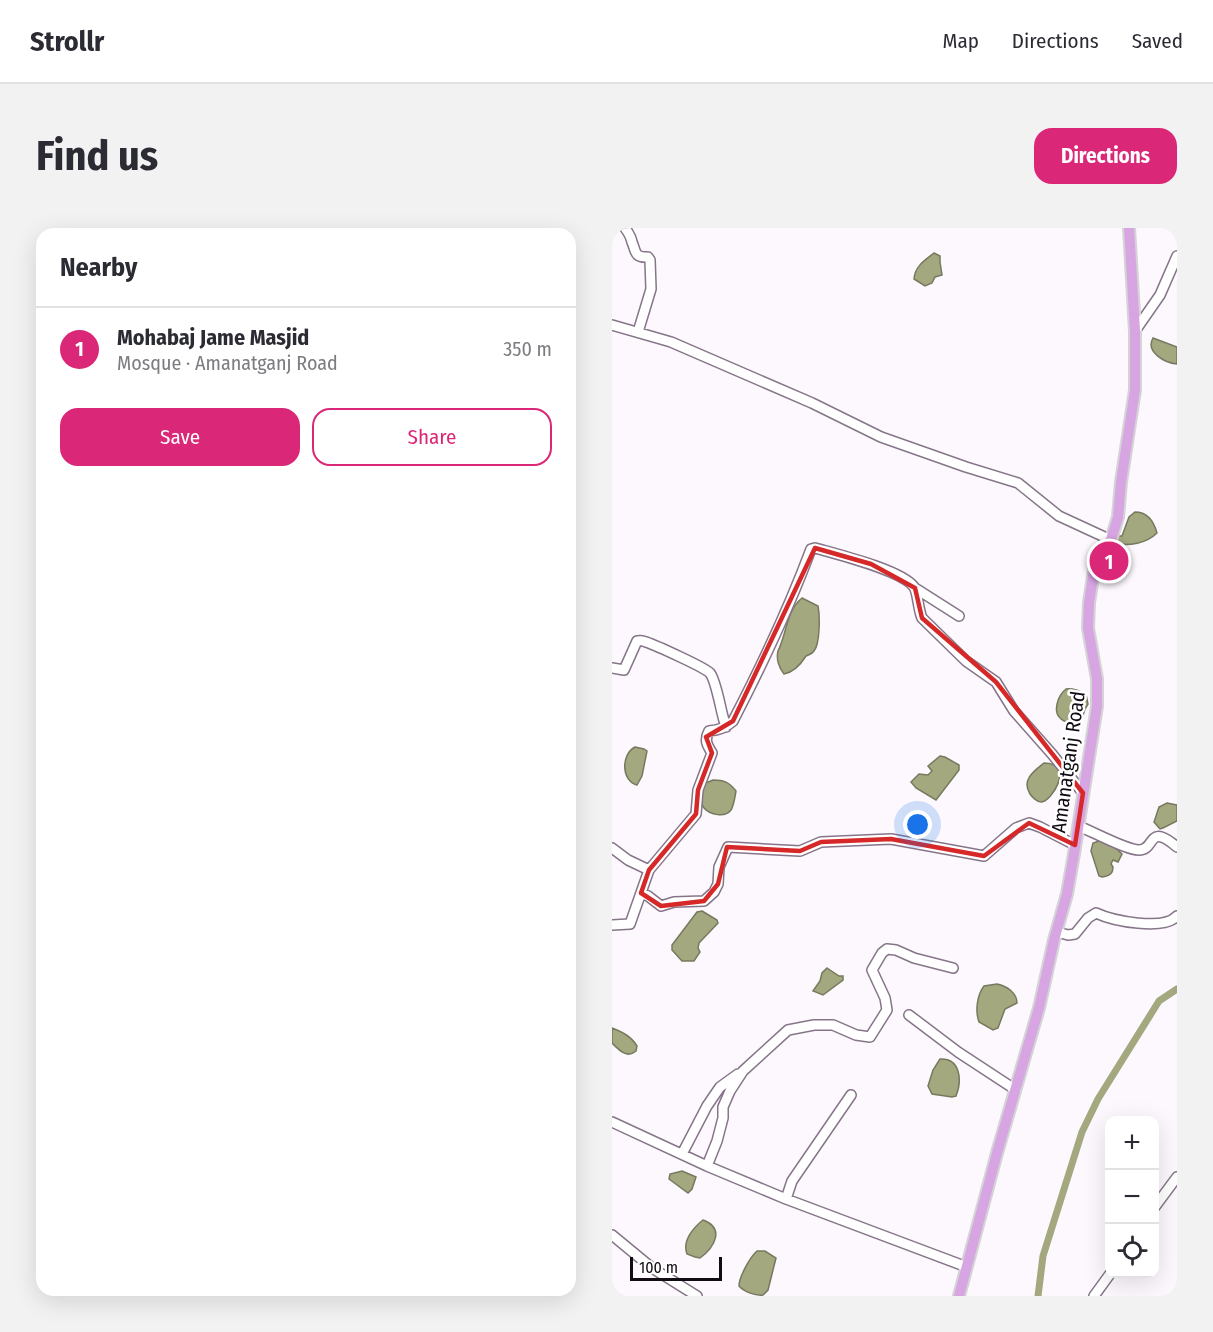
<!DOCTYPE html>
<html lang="en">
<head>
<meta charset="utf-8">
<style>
	body { margin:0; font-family:"Fira Sans Condensed",sans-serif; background:#f2f2f3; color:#2b2b33 }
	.controls { position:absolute; right:18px; bottom:18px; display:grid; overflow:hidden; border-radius:12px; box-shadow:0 6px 24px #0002 }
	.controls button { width:54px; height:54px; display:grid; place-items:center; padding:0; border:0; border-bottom:2px solid #e1e1e2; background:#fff; color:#2b2b33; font:30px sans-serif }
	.scale { position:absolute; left:18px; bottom:15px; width:92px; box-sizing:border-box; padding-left:6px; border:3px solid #110b13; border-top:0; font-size:16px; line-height:21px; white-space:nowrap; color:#110b13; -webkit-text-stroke:4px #fff; paint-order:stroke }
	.you { position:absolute; left:306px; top:597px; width:21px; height:21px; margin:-15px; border:4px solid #fff; border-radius:50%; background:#1a73e8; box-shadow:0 0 0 9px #1a73e833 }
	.badge { display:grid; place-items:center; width:39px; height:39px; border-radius:50%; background:#db2777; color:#fff; font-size:20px; font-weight:700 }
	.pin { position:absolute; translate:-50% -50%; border:3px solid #fff; box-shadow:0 2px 6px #0006 }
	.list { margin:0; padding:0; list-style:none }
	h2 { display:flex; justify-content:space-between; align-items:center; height:78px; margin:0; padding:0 24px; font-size:26px }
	h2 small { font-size:20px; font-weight:400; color:#7c7c81 }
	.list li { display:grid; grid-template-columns:39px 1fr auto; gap:18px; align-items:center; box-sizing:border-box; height:84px; padding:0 24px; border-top:2px solid #e1e1e2 }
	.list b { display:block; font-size:22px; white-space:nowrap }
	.list p { margin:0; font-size:20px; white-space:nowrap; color:#7c7c81 }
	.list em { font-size:20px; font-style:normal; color:#7c7c81 }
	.actions { display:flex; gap:12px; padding:18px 24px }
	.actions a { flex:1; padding:14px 0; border:2px solid #db2777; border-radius:18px; text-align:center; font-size:21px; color:#db2777 }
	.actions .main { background:#db2777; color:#fff }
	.icon { flex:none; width:33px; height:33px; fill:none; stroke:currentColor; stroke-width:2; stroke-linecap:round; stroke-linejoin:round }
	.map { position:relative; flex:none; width:565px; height:1068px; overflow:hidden; border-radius:18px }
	header { display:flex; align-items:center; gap:36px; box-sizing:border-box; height:84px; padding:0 30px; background:#fff; border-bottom:2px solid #e1e1e2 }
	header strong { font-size:28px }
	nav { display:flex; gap:33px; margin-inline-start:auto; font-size:21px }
	.intro { display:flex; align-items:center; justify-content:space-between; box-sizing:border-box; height:144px; padding:0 36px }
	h1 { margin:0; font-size:42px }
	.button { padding:15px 27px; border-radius:18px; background:#db2777; color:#fff; font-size:21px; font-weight:700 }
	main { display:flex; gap:36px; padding:0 36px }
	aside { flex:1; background:#fff; border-radius:18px; box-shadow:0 6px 24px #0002 }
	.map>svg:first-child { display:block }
	.water { fill:#a3a87f; stroke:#77795f; stroke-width:1.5 }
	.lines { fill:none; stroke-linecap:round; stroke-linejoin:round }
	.canal { stroke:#a3a87f; stroke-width:7 }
	.minor-casing { stroke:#867589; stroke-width:12 }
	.major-casing { stroke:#d4d3d5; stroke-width:14 }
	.minor { stroke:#fff; stroke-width:9 }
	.major { stroke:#d8a5e3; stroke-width:10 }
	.marked { fill:none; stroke:#d62828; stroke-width:4.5; stroke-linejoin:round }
	.labels { text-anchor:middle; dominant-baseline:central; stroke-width:5; stroke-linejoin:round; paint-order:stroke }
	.street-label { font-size:20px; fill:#110b13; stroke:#fff }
</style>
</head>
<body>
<header>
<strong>Strollr</strong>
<nav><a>Map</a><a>Directions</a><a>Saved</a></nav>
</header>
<div class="intro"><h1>Find us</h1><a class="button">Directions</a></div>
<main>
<aside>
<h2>Nearby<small></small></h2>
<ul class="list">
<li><span class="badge">1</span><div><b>Mohabaj Jame Masjid</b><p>Mosque · Amanatganj Road</p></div><em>350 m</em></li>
</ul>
<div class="actions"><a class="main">Save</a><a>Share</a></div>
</aside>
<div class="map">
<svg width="565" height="1068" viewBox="0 0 565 1068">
	<rect width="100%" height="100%" fill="#fcf8fd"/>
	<path class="water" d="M322,25l6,3v6l2,13 -7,2 -3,6 -7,3 -11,-7c1,-13 11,-19 20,-26z
		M541,110l24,9v17c-12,-1 -32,-12 -24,-26z
		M523,284c13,0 19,10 22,21 -10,10 -29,14 -41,10l-1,-3 2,-4h5l7,-19z
		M190,370l16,8c2,10 2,38 -4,45 -2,3 -4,3 -8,5 -5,8 -12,16 -22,18 -5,-6 -8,-15 -6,-23 9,-18 8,-40 24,-53z
		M454,461c6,-1 14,2 20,5l2,10 -3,5 -5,16c-6,-1 -15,-2 -19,-6 -9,-7 -3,-24 5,-30z
		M23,519l9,2 3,2 -5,25 -5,9c-16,-4 -16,-31 -2,-38z
		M328,528l5,1 14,8v5l-23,30 -20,-12 -5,-6 8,-8 9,1 4,-4 -4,-5z
		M432,535c32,0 7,40 -3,39 -4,0 -9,-5 -11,-8 -9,-14 4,-23 14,-31z
		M101,552c11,0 16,2 23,11 -1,6 -2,14 -5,19 -6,8 -21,5 -27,-2 -5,-6 -2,-18 -1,-24z
		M555,575l10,2v16l-14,7 -3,1 -6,-7 5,-15z
		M487,613c9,2 17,6 23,13l-4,8 -5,-2 -2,4 2,3c0,7 -4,9 -11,10l-3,-1 -8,-25 2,-8z
		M90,683l15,9 1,3 -19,20 -1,5 2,4 -6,9h-12l-10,-11v-5l25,-33z
		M215,740l12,8h4v4l-20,15 -10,-4 7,-10 2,-8z
		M385,756c10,2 20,9 20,19l-12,6 -7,19 -5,2 -14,-8c-4,-11 -2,-27 5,-36z
		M0,800c10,4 19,8 25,18l-1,5c-9,8 -17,-1 -24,-8z
		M328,831c21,-1 22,22 16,37l-4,1 -20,-3 -4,-8 5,-16z
		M70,943l14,6 -4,12 -4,4 -19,-14 1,-5z
		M91,992c22,8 12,27 -3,38l-5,-1 -8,-3c-5,-13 6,-26 16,-34z
		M145,1023h8l11,7 -8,32 -5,5c-7,1 -19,-3 -24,-9 0,-9 11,-29 18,-35z"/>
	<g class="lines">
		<path class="canal" d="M426,1068l5,-40 39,-124 16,-33 61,-98 18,-12"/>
		<defs>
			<path id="minor" d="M13,0c3,4 6,9 7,14 4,9 2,16 16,15l2,3 1,29 -13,43
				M0,97l59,17 141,61 69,34 85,30 52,16 41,33 52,24
				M523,103l25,-36 17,-39
				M303,360l44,28
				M0,440l12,2 13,-29c5,0 4,-1 9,1 9,3 58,25 64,31 7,9 11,41 16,54
				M466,598c14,5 48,24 61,24 17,0 8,-28 38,-3
				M0,620l16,12 21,10
				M29,665l7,3 13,10 13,-4 30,-1 10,-9 4,-8 1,-17 9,-20 72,4 21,-9 70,-3 93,17 32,-28 13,-5 11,4 35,18
				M0,697l18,-1 19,-54 47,-56 2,-24 14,-37c-5,-8 -8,-13 -3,-22 10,-1 16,-3 24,-10 29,-56 56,-113 78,-172l4,-1c21,6 87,22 99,39 4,6 4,22 8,31l44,43 30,21 18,29 38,43 31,39
				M445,704l11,3 7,-1 13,-16 8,-5c17,8 68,18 81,3
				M297,787l49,37 58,38
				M0,894l95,44 79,33 181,68
				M70,926l25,-48 13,-19 18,-13
				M95,938l10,-25 6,-23v-11l7,-16 13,-20 45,-41 26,-5h19l23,10 14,2 17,-27 -2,-12 -13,-28 10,-17 5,-4 9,1 18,8 39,10
				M174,971l6,-18 59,-86
				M542,980l23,-31
				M0,1007l40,33 45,28
				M482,1068l16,-22"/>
			<path id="major" d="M347,1068l38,-143 42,-145 15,-68 13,-46 7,-40 23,-148v-27l-9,-51 1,-25 4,-27 6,-24 12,-12 7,-23 3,-35 14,-92v-59l-6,-103"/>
		</defs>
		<use href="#minor" class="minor-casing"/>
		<use href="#major" class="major-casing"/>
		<use href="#minor" class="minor"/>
		<use href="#major" class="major"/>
	</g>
	<path class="marked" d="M203,320l56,16 44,24 7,30 74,64 87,111 -8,52 -46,-22 -45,33 -93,-17 -70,3 -21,9 -73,-4 -9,37 -14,17 -43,5 -20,-13 8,-23 47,-56 2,-24 14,-37 -6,-16 27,-16z"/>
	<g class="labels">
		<g class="street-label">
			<text transform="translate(456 534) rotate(-82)">Amanatganj Road</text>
		</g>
	</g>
</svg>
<div class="controls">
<button>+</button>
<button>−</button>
<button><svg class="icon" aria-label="locate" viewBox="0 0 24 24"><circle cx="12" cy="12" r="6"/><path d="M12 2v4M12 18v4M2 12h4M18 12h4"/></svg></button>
</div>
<div class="scale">100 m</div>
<div class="you"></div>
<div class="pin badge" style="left:497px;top:333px">1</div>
</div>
</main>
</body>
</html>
